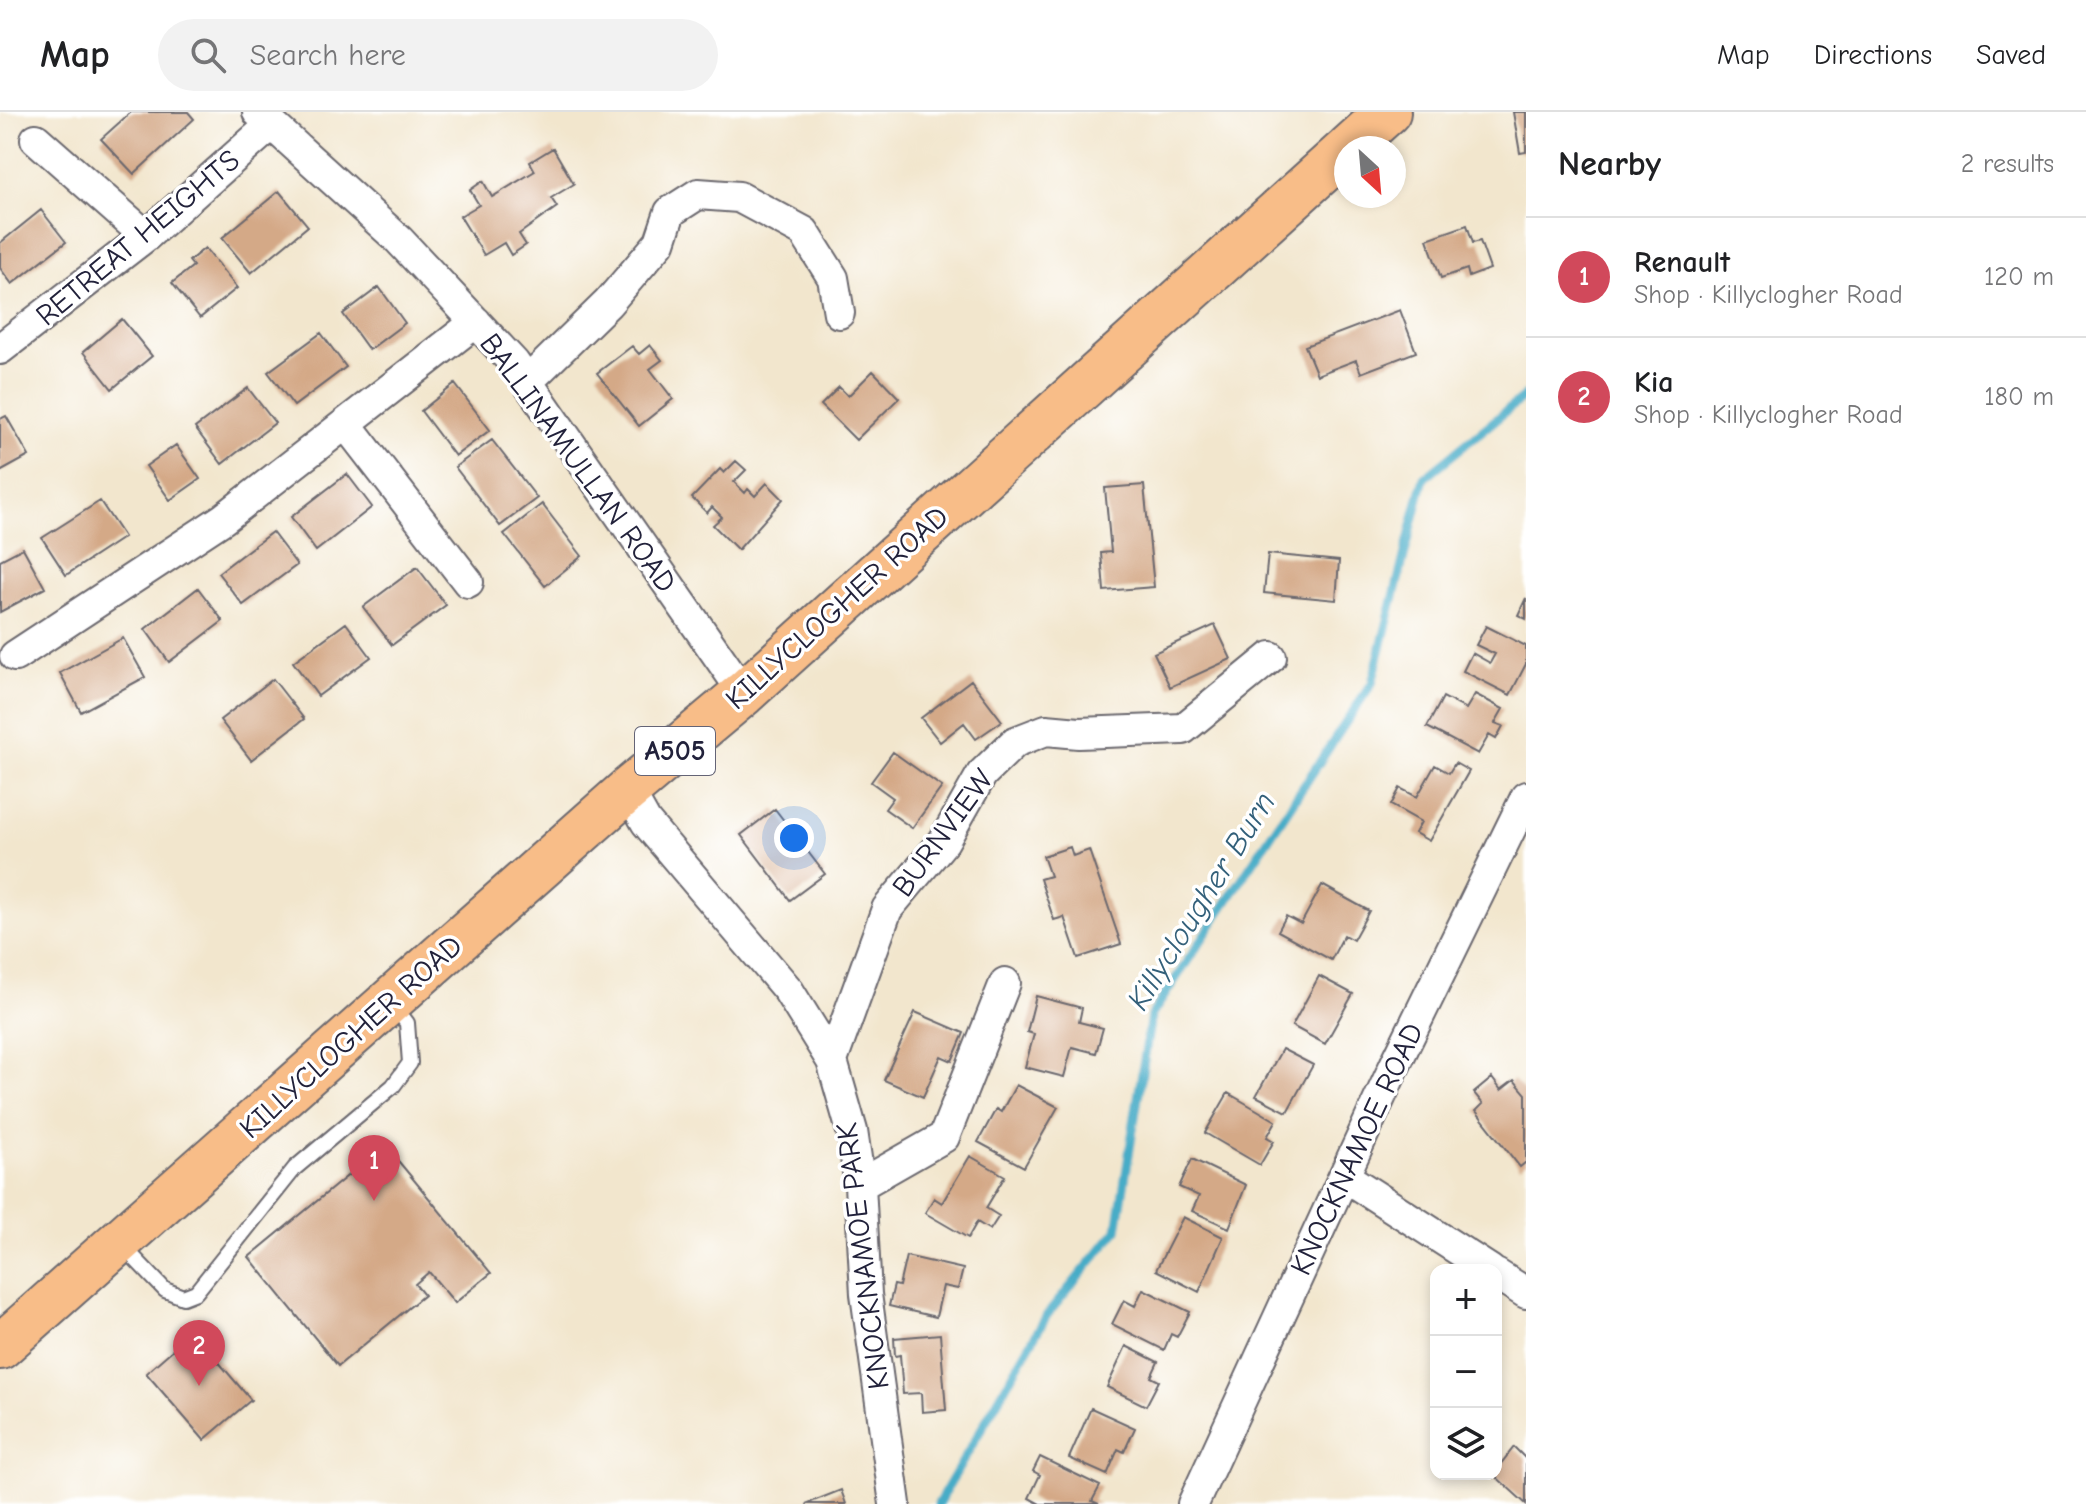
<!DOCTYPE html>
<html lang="en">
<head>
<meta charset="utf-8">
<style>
	body { margin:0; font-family:"Comic Neue",sans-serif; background:#f2f2f2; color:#202124 }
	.controls { position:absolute; right:24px; bottom:24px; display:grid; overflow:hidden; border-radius:16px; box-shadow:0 4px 12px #0003 }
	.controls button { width:72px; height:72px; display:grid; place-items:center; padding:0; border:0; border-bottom:2px solid #e0e0e0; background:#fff; color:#202124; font:40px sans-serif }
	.compass { position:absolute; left:1334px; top:24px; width:72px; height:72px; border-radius:50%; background:#fff; box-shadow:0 4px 12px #0003; rotate:154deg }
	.you { position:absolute; left:794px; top:726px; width:28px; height:28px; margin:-20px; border:6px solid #fff; border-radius:50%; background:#1a73e8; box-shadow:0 0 0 12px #1a73e833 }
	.badge { display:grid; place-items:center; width:52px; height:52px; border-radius:50%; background:#d1495b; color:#fff; font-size:26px; font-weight:700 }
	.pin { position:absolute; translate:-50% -66px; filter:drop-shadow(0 2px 4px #0008) }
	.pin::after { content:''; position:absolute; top:42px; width:28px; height:24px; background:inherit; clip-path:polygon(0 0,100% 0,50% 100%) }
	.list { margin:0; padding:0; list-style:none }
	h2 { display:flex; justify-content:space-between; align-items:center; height:104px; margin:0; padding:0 32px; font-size:34px }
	h2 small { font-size:26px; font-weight:400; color:#757577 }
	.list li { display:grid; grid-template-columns:52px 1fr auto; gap:24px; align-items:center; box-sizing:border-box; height:120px; padding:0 32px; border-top:2px solid #e0e0e0 }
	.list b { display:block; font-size:30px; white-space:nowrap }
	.list p { margin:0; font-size:26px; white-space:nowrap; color:#757577 }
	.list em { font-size:26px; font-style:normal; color:#757577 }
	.icon { flex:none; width:44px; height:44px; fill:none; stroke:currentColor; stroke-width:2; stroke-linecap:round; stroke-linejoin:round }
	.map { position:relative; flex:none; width:1526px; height:1392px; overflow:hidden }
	header { display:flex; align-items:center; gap:48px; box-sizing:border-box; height:112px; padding:0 40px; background:#fff; border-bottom:2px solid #e0e0e0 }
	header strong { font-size:38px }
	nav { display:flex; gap:44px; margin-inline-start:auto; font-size:28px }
	.search { width:560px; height:72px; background:#f2f2f2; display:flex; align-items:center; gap:20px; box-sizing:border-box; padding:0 28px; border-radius:44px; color:#757577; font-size:30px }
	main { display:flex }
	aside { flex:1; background:#fff }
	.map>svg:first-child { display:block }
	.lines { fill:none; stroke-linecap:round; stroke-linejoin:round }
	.stream { stroke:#47acc7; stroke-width:9 }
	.building { fill:#d4a987 }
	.lane-casing { stroke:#6b676e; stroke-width:18 }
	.street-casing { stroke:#6b676e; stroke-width:34 }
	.highway-casing { stroke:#6b676e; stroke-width:48 }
	.lane { stroke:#fff; stroke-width:14 }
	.street { stroke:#fff; stroke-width:30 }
	.highway { stroke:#f8bd88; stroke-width:44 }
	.labels { text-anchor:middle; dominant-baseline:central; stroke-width:7; stroke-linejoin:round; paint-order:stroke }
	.shield { fill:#fff; stroke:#646476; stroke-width:2 }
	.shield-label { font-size:28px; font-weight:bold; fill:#22223b }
	.street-label { font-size:30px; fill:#22223b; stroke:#fff }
	.water-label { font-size:32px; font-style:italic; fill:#33607a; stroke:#fff }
</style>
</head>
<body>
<header>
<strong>Map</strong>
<div class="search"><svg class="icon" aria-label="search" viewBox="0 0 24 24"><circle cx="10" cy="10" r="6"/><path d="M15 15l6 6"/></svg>Search here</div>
<nav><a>Map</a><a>Directions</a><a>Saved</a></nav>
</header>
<main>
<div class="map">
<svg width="1526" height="1392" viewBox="0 0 1526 1392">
	<rect width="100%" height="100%" fill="#fff"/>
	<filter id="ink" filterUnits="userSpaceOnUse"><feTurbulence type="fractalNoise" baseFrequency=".0125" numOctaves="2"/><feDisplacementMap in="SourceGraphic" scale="16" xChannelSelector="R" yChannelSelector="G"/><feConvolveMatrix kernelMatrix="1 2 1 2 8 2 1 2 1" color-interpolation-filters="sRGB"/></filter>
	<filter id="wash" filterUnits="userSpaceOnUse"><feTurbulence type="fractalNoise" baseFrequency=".006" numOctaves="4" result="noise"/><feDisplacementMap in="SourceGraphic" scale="32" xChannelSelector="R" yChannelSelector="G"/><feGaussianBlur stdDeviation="1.8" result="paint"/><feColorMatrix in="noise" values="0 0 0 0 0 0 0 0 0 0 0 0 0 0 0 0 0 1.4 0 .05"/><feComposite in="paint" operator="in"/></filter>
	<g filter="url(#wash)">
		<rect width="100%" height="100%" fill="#f2e6cd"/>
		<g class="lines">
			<path class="stream" d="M938,1392l109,-189 70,-85 34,-214 221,-333 52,-205 102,-83"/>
		</g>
		<g id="blocks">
			<path class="building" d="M131,0h57l6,7 -60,55 -33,-35z
				M1513,0h13v40l-6,1z
				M553,36l21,36 -23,14 6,9 -38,27 7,11 -15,10 -7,-12 -20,12 -24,-39 19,-11 -9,-15 13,-9 9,16 43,-26 -5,-9z
				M279,79l29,35 -57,47 -29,-35z
				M41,98l25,32 -54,42 -12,-16v-25z
				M1467,113l6,18 7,-2 10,28 -21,8 -2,-8 -26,9 -14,-39z
				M205,136l32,40 -37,30 -28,-35 21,-17 -4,-5z
				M379,175l26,36 -36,27 -26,-36z
				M1400,198l16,42 -55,21 -5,-13 -39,15 -12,-29z
				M122,207l30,37 -40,33 -29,-37z
				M321,221l25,34 -52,39 -26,-34z
				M650,233l12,15 -12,9 23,30 -34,27 -42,-53 35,-27 7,8z
				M873,259l26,27 -43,42 -35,-35 18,-18 9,9z
				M455,272l35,46 -35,26 -34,-45z
				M248,276l27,35 -53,41 -27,-36z
				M6,304l23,40 -29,16v-53z
				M492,328l45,58 -37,28 -45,-59z
				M176,333l24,34 -30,21 -24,-34z
				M736,349l10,9 -12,12 11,11 3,-4 7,7 12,-13 16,16 -45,51 -25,-25 9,-8 -10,-10 -5,6 -15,-15 28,-29 4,4z
				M347,362l25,33 -56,44 -25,-34z
				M1144,373l10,102 -50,4 -3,-38 10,-1 -6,-64z
				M100,389l24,36 -58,38 -24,-37z
				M542,392l40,52 -37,30 -41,-52z
				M272,420l25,33 -54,40 -25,-32z
				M23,436l22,40 -45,24v-52z
				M1268,442l71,7 -3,39 -72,-7z
				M417,455l29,38 -54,40 -29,-38z
				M198,476l25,33 -54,41 -24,-33z
				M1526,486v21l-8,-4z
				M346,511l25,34 -53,39 -25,-34z
				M1215,513l16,34 -61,28 -16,-34z
				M1486,514l40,20v18l-16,31 -47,-24 9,-18 18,10 5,-9 -19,-9z
				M123,526l22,39 -64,35 -21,-39z
				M273,567l31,40 -53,41 -31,-40z
				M971,568l31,41 -26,18 -12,-16 -24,19 -19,-24z
				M1475,582l28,15 -8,14 8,3 -7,13 -7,-4 -11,19 -51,-27 16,-30 23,12z
				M893,640l49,35 -30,41 -27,-19 8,-11 -22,-16z
				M1455,651l14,8 -40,70 -14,-8 6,-11 -30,-17 9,-17 17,9 18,-32 14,8z
				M775,697l50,65 -35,26 -49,-65z
				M1070,735l3,9 16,-6 32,94 -43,14 -14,-41 -10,3 -14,-41 10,-3 -7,-20z
				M1322,773l47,26 -16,29 -9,-5 -13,25 -53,-29 8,-15 15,8z
				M1319,864l34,18 -28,50 -33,-18z
				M1036,884l46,12 -3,14 24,6 -7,25 -24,-6 -8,30 -39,-10 9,-33 -7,-2z
				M915,900l49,21 -12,28 -11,-5 -18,41 -39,-17z
				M1282,937l31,16 -26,47 -31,-16z
				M1492,966l9,12 13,-10 12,14v68l-6,5 -44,-56 7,-7 -9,-11z
				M1016,973l42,22 -34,60 -46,-25 18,-33 5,3z
				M1228,981l48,28 -9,16 7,4 -14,24 -55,-32z
				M385,1033l106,128 -36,30 -26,-31 -14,12 9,11 -86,71 -89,-109z
				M970,1044l35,20 -19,32 13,8 -9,14 -13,-8 -9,16 -43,-25 9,-15 8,5z
				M1192,1047l54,26 -17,43 -37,-17 7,-15 -20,-9z
				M1183,1105l40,20 -24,55 -43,-22z
				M906,1144l57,13 -5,20 -15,-3 -7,31 -47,-11 5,-21 5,1z
				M1143,1177l47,23 -13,25 -6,-3 -7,16 -52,-26 12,-24 11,6z
				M193,1220l58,68 -47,40 -58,-67z
				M940,1222l6,76 -24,2 -1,-19 -18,1 -3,-39 -5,1 -1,-18z
				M1126,1234l32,16 -7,15 8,4 -13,25 -39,-19z
				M1091,1296l44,20 -11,24 -6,-3 -11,26 -38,-17z
				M1514,1335l12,12v45l-33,-30z
				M1040,1345l60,29 -8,15 7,3h-59l-11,-6 11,-23 -7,-4z
				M841,1378l5,14h-40z"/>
		</g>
	</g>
	<g filter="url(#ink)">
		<use href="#blocks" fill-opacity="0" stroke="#6b676e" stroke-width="2"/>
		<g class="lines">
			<defs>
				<path id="lane" d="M121,1132l44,46 18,7 13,-5 99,-124 98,-82 17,-23 -3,-40 -14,-18"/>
				<path id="street" d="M258,0l141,128 115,123 230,330
					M36,27l110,97
					M0,237l146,-113 126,-112
					M527,270l81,-79 52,-61 10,-30 28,-18 41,3 65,35 29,46 6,35
					M346,312l122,158
					M15,544l208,-137 253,-197
					M628,678l18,32 142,168 44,71 20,70 8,54 6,109 29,210
					M832,949l55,-152 57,-68 38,-67 33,-32 31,-12 33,3 104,-4 88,-72
					M1344,1064l146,94
					M860,1073l84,-48 61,-154
					M1496,1162l30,19
					M1193,1392l202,-439 131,-268"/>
				<path id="highway" d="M1348,36l40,-36
					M0,1235l628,-557 116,-97 602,-543"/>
			</defs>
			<use href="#lane" class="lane-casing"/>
			<use href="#street" class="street-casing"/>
			<use href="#highway" class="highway-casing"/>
			<use href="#lane" class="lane"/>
			<use href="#street" class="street"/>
			<use href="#highway" class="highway"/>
		</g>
	</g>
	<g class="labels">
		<rect class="shield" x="635" y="615" width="80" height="48" rx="6"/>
		<g class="shield-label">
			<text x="675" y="639">A505</text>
		</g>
		<g class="street-label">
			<text transform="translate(138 126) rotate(-40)">RETREAT HEIGHTS</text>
			<text transform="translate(578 351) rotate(54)">BALLINAMULLAN ROAD</text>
			<text transform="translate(837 496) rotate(-42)">KILLYCLOGHER ROAD</text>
			<text transform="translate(943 721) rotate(-54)">BURNVIEW</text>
			<text transform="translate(351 925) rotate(-42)">KILLYCLOGHER ROAD</text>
			<text transform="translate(1357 1037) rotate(-65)">KNOCKNAMOE ROAD</text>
			<text transform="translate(863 1144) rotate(-97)">KNOCKNAMOE PARK</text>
		</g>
		<g class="water-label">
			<text transform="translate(1201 789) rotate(-58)">Killyclougher Burn</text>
		</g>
	</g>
</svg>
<div class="controls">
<button>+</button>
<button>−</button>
<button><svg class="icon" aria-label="layers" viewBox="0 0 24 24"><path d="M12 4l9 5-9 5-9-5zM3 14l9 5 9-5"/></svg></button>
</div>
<svg class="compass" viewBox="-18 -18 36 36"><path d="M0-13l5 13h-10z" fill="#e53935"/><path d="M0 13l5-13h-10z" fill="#757577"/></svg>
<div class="you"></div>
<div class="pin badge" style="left:374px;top:1089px">1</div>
<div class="pin badge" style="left:199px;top:1274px">2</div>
</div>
<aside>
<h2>Nearby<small>2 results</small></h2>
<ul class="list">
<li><span class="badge">1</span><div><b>Renault</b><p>Shop · Killyclogher Road</p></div><em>120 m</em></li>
<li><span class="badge">2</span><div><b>Kia</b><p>Shop · Killyclogher Road</p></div><em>180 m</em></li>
</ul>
</aside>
</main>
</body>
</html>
